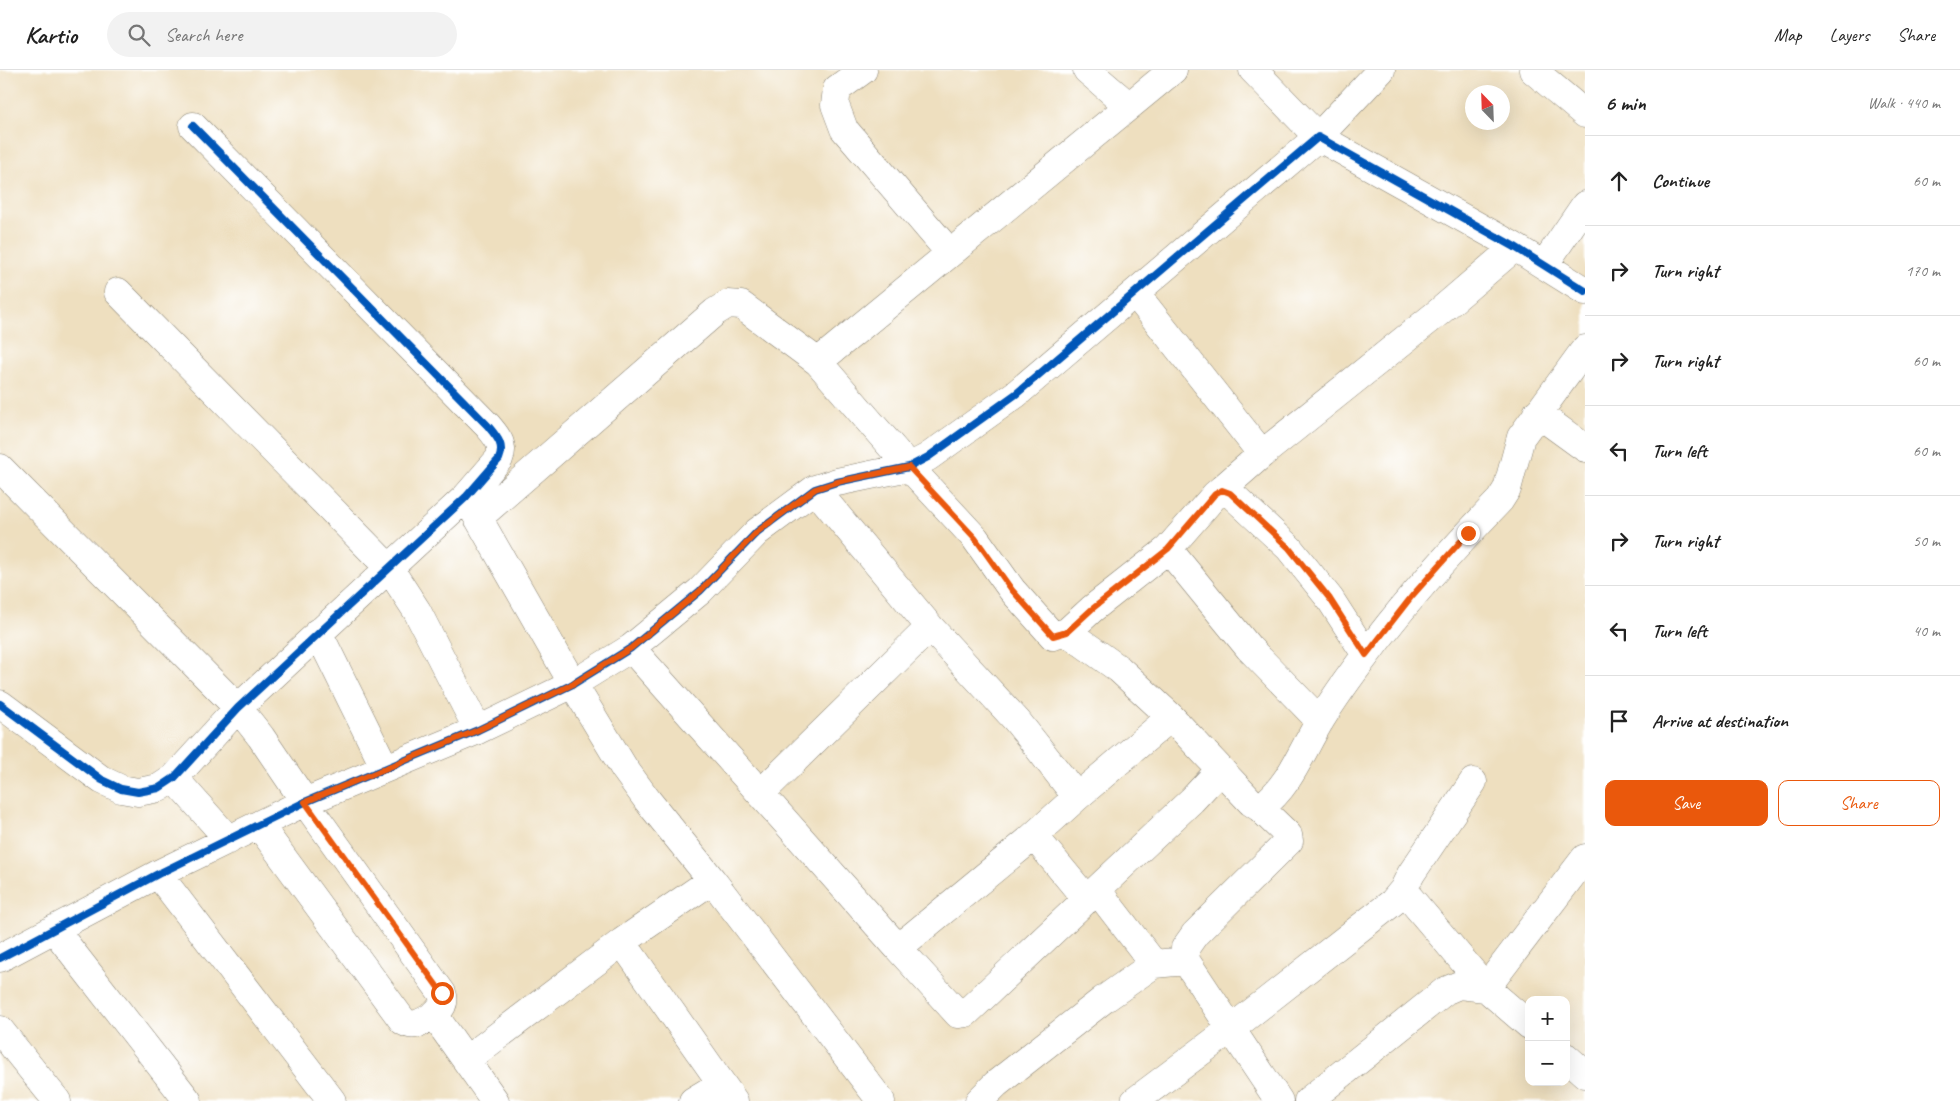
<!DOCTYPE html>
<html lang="en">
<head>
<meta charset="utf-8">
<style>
	body { margin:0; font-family:Caveat,sans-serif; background:#f2f2f2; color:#222 }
	.controls { position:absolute; right:15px; bottom:15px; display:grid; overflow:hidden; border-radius:10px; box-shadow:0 5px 20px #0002 }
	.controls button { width:45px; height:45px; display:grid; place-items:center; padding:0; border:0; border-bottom:1px solid #e0e0e0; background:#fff; color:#222; font:25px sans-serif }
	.compass { position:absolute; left:1465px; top:15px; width:45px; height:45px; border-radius:50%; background:#fff; box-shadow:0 5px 20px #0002; rotate:337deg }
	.stop { position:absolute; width:15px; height:15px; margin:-11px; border:4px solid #ea580c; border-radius:50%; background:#fff }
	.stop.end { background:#ea580c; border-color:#fff; box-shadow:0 1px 5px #0008 }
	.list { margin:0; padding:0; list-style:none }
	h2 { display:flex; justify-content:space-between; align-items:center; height:65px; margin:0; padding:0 20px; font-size:21px }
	h2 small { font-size:16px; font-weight:400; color:#767676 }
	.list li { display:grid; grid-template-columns:32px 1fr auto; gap:15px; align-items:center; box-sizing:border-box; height:90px; padding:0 20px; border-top:1px solid #e0e0e0 }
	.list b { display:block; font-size:19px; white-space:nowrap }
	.list em { font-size:16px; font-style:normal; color:#767676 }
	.actions { display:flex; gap:10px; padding:15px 20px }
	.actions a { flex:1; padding:11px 0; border:1px solid #ea580c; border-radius:10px; text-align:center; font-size:18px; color:#ea580c }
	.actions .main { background:#ea580c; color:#fff }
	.icon { flex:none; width:28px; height:28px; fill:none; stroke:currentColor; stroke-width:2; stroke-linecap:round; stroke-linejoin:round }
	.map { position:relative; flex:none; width:1585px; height:1031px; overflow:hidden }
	header { display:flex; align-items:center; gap:30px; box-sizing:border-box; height:70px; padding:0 25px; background:#fff; border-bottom:1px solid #e0e0e0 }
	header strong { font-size:24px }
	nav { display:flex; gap:28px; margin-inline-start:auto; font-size:18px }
	.search { width:350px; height:45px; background:#f2f2f2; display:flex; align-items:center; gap:12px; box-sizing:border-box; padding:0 18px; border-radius:28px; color:#767676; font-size:19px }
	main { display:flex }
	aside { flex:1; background:#fff }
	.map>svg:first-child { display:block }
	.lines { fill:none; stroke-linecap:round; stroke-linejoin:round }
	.minor-casing { stroke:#857e6e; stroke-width:29 }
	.minor { stroke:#fff; stroke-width:28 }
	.cycleway-casing { stroke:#fff; stroke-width:11 }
	.cycleway { stroke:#0057b8; stroke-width:8 }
	.route { stroke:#ea580c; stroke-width:6 }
</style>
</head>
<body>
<header>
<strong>Kartio</strong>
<div class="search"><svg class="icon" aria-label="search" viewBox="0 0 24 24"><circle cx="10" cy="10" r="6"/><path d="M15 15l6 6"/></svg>Search here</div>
<nav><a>Map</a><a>Layers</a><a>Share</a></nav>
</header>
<main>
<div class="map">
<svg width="1585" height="1031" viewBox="0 0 1585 1031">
	<rect width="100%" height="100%" fill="#fff"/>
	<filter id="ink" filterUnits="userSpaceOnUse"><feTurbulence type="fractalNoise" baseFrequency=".02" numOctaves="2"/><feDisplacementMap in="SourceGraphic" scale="10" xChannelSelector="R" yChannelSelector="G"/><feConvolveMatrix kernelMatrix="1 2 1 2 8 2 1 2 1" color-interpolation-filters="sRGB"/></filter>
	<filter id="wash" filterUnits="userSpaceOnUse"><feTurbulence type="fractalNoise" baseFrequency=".0096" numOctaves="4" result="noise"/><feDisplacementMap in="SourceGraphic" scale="20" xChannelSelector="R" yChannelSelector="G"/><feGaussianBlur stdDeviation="1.12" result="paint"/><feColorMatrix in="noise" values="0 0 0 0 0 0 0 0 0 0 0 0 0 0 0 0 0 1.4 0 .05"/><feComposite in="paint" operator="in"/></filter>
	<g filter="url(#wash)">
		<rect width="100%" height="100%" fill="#eedfbf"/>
	</g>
	<g filter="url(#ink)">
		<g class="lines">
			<defs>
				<path id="minor" d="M863,0l-26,19 -2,16 9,24 106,124
					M1087,0l42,36
					M1253,0l65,67 63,-67
					M1533,0l52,44
					M1544,195l41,-60
					M118,222l271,276 28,43 61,119
					M1135,223l127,161 177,-142 76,-65
					M818,292l355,-292
					M1537,343l48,35
					M0,398l238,240 23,29 44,65 137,191c4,10 -1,15 -8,22l61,86
					M1222,419l40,-35
					M469,432l104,182 51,84 24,33 64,79 169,221
					M478,448l237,-206 13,-8 13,1 77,57 91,105 66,71 37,52 41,46 14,-4
					M1168,479l81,99 71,73
					M318,562l67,136
					M631,578l267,300 130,-107 49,-44 -60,-76 -87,-94 -115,-138
					M0,634l102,76 19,9 17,3 21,-4 15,-10 64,-70 228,-211 33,-38c6,-14 -2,-22 -11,-33l-295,-300
					M174,708l55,62
					M761,723l169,-166
					M1077,727l94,-80
					M1260,738c30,-22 41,-56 60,-87 14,-23 30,-45 46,-66 40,-55 87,-106 134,-155l7,-11 14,-52 64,-88
					M259,755l144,196c11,8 21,0 31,-6
					M1034,766l53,64
					M158,804l174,227
					M1097,820l57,74
					M1403,820l83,98 43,37
					M54,859l134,172
					M622,872l112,159
					M898,878l60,66 8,-1 226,-213 28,-30
					M0,888l158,-84 147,-72 173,-72 95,-46 58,-36 69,-57 57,-59 58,-43 22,-7 72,-15 19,-10 88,-63 302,-257 197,110 70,44
					M1486,918l99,-130
					M0,960l57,71
					M1566,987l19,17
					M466,990l156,-118 90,-62
					M693,1031l28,-17
					M979,1031l17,-17 107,-84 51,-36 32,-3
					M1135,1031l96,-72 162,-127 10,-12 8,-16 62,-92
					M1279,1031l-93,-140 -1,-13 10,-14 94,-93 -1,-6 -28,-27 -9,-6 -80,-85 -52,-48 -52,-37 25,-23 76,-60 47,-54 7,-6 8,4 59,55 41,51 36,56
					M1308,1031l137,-110 14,-6 27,3"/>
			</defs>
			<use href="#minor" class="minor-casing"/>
			<use href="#minor" class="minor"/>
			<defs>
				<path id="cycleway" d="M0,634l102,76 19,9 17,3 21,-4 15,-10 64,-70 228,-211 33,-38c6,-14 -2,-22 -11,-33l-295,-300
					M0,888l158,-84 147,-72 173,-72 95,-46 58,-36 69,-57 57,-59 58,-43 22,-7 72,-15 19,-10 88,-63 302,-257 197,110 70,44"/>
			</defs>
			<use href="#cycleway" class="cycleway-casing"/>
			<use href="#cycleway" class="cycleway"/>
		</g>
	</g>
	<g class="lines" filter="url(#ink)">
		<path class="route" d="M442,923l-137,-191 173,-72 95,-46 58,-36 69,-57 57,-59 58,-43 22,-7 72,-15 66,71 37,52 41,46 14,-4 25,-23 76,-60 47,-55 7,-4 8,3 59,55 41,51 36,56 46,-59 56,-63"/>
	</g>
</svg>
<div class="controls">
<button>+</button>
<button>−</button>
</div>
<svg class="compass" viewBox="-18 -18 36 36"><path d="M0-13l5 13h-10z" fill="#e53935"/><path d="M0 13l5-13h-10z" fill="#767676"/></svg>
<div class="stop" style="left:442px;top:923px"></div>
<div class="stop end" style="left:1468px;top:463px"></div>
</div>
<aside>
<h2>6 min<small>Walk · 440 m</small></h2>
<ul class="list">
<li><svg class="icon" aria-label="ahead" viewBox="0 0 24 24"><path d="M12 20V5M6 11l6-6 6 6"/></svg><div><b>Continue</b></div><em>60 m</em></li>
<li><svg class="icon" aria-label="right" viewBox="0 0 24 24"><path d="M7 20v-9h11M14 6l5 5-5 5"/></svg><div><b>Turn right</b></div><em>170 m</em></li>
<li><svg class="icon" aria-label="right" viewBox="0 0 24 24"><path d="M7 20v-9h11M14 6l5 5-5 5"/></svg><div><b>Turn right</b></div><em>60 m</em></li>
<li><svg class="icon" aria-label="left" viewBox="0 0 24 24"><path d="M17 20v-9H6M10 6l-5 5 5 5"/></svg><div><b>Turn left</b></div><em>60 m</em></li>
<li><svg class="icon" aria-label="right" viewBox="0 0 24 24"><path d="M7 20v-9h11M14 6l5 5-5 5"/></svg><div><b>Turn right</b></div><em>50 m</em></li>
<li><svg class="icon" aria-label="left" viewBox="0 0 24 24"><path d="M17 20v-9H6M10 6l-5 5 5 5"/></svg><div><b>Turn left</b></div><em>40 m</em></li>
<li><svg class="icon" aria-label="arrive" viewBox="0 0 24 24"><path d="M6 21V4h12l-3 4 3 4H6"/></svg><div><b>Arrive at destination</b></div></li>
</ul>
<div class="actions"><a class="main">Save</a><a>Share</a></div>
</aside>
</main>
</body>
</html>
